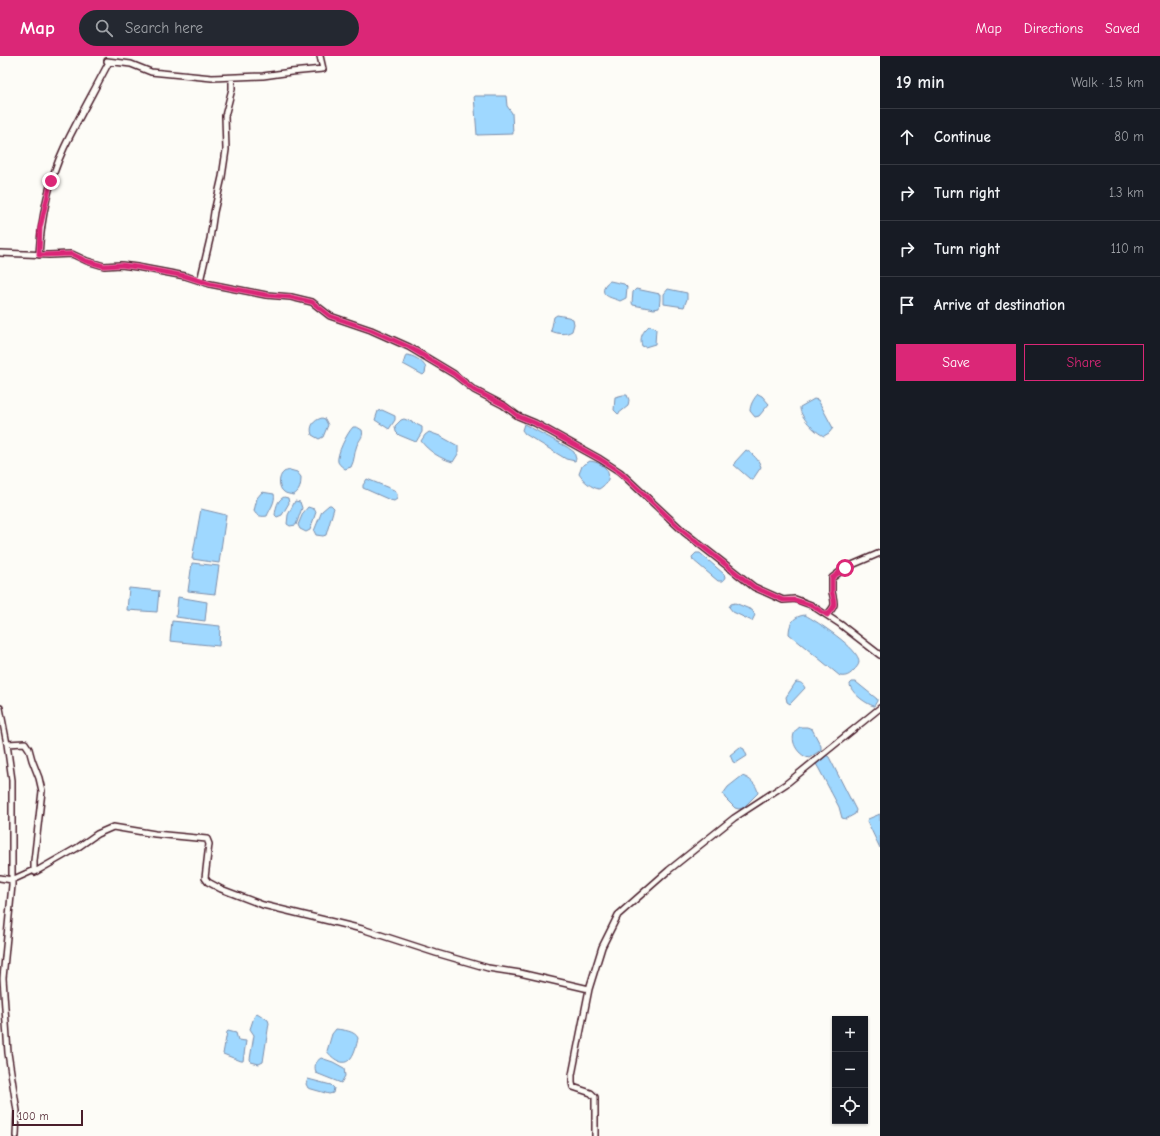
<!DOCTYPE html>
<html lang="en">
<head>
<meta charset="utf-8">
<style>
	body { margin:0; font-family:"Comic Neue",sans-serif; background:#242831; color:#f1f3f6 }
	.controls { position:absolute; right:12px; bottom:12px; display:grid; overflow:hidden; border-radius:0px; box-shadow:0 1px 3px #0004 }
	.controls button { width:36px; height:36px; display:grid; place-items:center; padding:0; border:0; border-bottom:1px solid #363941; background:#171b24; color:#f1f3f6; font:20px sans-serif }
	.scale { position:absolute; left:12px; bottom:10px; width:71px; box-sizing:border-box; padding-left:4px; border:2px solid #4a1f2b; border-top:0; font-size:11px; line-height:14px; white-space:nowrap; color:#4a1f2b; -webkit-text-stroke:3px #fdfcf7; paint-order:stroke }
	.stop { position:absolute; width:12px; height:12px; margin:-9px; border:3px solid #db2777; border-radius:50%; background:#fff }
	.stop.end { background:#db2777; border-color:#fff; box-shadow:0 1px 4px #0008 }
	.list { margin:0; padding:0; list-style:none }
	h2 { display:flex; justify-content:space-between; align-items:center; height:52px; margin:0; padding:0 16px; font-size:17px }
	h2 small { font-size:13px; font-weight:400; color:#9ea1a6 }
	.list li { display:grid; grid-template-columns:26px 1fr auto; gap:12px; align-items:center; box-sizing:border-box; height:56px; padding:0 16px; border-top:1px solid #363941 }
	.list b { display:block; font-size:15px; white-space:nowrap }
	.list em { font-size:13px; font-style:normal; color:#9ea1a6 }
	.actions { display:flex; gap:8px; padding:12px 16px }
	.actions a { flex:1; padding:9px 0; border:1px solid #db2777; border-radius:0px; text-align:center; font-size:14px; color:#db2777 }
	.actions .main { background:#db2777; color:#fff }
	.icon { flex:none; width:22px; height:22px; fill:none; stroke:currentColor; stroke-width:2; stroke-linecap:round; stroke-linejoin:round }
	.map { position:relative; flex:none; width:880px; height:1080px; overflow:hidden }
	header { display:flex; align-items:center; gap:24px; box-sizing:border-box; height:56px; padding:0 20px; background:#db2777; color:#fff }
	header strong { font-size:19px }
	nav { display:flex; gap:22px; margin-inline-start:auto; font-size:14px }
	.search { width:280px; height:36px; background:#242831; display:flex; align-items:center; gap:10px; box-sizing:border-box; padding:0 14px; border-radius:22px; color:#9ea1a6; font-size:15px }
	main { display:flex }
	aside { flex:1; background:#171b24 }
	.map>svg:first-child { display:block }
	.water { fill:#9fd8ff; stroke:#7d8eaa }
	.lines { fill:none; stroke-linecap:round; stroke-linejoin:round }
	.street-casing { stroke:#4a1f2b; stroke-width:8 }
	.street { stroke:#fdfcf7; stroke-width:5 }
	.route { stroke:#db2777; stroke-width:5 }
</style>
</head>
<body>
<header>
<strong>Map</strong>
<div class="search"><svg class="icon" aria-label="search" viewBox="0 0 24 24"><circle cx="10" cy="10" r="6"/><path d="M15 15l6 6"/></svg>Search here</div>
<nav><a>Map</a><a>Directions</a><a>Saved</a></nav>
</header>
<main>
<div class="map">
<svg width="880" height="1080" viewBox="0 0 880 1080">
	<rect width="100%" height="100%" fill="#fdfcf7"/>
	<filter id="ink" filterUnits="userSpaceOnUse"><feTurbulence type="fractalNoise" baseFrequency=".025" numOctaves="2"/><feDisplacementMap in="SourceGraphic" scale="8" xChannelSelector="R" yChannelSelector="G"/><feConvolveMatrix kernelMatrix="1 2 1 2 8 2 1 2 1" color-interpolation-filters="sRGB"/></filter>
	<g filter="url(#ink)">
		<path class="water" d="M474,40h32l1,10 5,7 1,21 -36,1z
			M610,225l14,3 3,3 -1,11 -6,3c-6,-3 -19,-4 -16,-13 1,-4 3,-5 6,-7z
			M636,233l24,5v6l-1,8 -5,1 -21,-4 -1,-2 1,-11z
			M668,233l19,4v6l-3,8 -20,-3v-10z
			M557,259l11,2 5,2 1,5 -2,7c-6,4 -14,3 -21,0l3,-14z
			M649,270l5,1 2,2 -1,15 -10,3 -3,-1c-3,-8 1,-15 7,-20z
			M406,299c7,0 17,6 20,13l-1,5 -2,2 -20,-11z
			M758,338l4,2 7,8 -10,12 -4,1 -5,-6c0,-6 4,-13 8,-17z
			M623,339h4l2,5 -1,6 -10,8 -4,-4 1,-13z
			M814,343l4,1 15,28 -4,5 -5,3c-8,-3 -25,-20 -24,-29z
			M382,354l13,6v4l-6,9 -14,-9 3,-9z
			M322,362l3,1 3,6 -5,12 -4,2 -7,-4c-3,-9 2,-15 10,-17z
			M404,363l8,3 10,5v5l-6,10 -17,-7 -3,-3 -1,-6 6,-6z
			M524,368l43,23 7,5 2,7 -1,2 -9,-2 -41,-25 -3,-4z
			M353,371h4l5,3c2,6 -2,9 -5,15 -3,7 -2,15 -6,22l-6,2c-2,-2 -5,-3 -7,-7 -2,-7 9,-29 15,-35z
			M429,376l11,4 18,10v8l-5,8c-12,-3 -25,-11 -32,-21l4,-6z
			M746,394c7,4 13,10 15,17l-8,12h-3l-16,-14 1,-3z
			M590,405c17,2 27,17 9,28 -7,-1 -16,-8 -20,-15l3,-8z
			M290,414l7,2 4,5c0,8 -1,15 -8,18 -3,-1 -7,-1 -9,-3 -6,-4 -6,-16 0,-20 1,-1 4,-1 6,-2z
			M367,423l27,11 3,4v5l-3,2 -4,-1 -27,-12v-3z
			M262,436l12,2c2,7 -4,15 -7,22 -5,1 -11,0 -13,-5l3,-13z
			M284,441l4,1 1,5 -7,12 -5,2 -2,-2c1,-7 2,-15 9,-18z
			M295,445l5,1 2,6 -6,17 -6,1 -3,-2 1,-9z
			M329,449h2l3,3 -8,27 -3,1 -7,-1 -2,-4 8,-20z
			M308,451l6,2 2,3 -6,18 -4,2 -6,-3 -2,-4 5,-12z
			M201,453l25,6 -7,48 -27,-4z
			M696,497h4l24,21 1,3 -2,4h-5l-25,-21 -1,-3z
			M192,507l27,3 -4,28 -27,-3z
			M129,532l30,3 -2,21 -30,-2z
			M178,541l29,5 -2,19 -29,-4z
			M735,547l17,7 3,5 -3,6 -19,-9 -4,-5 2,-3z
			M805,559c11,6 55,34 54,47 0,3 -3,6 -5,8 -4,5 -8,7 -14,6l-51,-42c0,-11 5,-18 16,-19z
			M172,565l48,5 -1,20 -49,-5z
			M796,626c5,0 7,2 9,6l-15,16 -3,-2 -1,-5z
			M852,626h4l21,17v2l-3,5c-8,-2 -24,-14 -24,-22z
			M800,671h7l5,2 9,17v4l-12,8c-13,-3 -23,-23 -9,-31z
			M740,691l4,2 3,7 -11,7 -3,-1 -3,-7z
			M826,699l3,2 27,53 -1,4 -9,5 -4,-1 -3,-11 -20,-38 -4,-7z
			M742,720c8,2 15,9 16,17l-15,15 -4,1 -4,-1 -10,-10 -2,-4 5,-7z
			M880,758v34l-13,-27 1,-2z
			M257,957l11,7 1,3 -6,39 -4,2 -8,-2 -1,-3 4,-24 -4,-6 4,-12z
			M336,973c8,1 19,2 22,9 -1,6 -4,18 -9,22 -7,7 -19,-4 -22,-9l5,-17z
			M228,975l8,2 2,7 8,1 -3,20h-2l-18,-7 4,-22z
			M321,1002l12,4 11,6 1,8 -4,7 -25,-10c-2,-7 -1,-11 5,-15z
			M308,1023l23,6 3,3 -1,5 -4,1 -21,-6 -2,-4z"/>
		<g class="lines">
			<defs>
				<path id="street" d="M107,5l24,3 20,8 61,6 51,-2 28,-4 32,-3 -3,-13
					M0,197l49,2 23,-1 15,7 17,5 17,-1 16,2 48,9 25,8 56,11 25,2 21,5 18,14 41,14 38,17 45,27 20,16 29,15 15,11 17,7 65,36 20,13 64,60 70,55 29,13 12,-1 16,6 29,19 40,31
					M39,199c2,-35 10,-75 25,-107 14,-29 30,-57 45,-86
					M200,225l10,-42 4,-27 8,-35 4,-27 -1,-34 7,-27v-11
					M827,559c9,-10 8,-10 5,-23 0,-5 0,-9 0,-14l13,-10 35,-15
					M0,652l7,36 5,36v105l-9,93 5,75 9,58 -1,25
					M7,688l18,-1 4,6 3,11 7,18 3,13 -8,70v9l1,2 42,-24 20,-14 16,-7 42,7 52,5 2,5 -4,34 3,4 13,7 42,16 99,24 74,24 52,15 32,5 69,16
					M0,822l12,2 22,-10
					M595,1080v-39l-4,-4 -18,-6 -1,-4v-8l17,-86 13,-42 16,-32 51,-45 65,-52 52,-34 94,-76"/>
			</defs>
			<use href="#street" class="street-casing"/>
			<use href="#street" class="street"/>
		</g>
	</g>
	<g class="lines" filter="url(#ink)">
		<path class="route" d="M51,125l-11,47 -1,27 33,-1 14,7 18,5 17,-1 16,2 48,9 25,8 56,11 24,2 22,5 18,14 41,14 38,17 45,27 20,16 30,15 14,11 17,7 65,36 20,13 64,60 70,55 29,13h12l16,5 16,10c9,-10 8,-10 5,-23 0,-5 0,-9 0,-14l13,-10"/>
	</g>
</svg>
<div class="controls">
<button>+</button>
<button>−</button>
<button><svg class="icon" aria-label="locate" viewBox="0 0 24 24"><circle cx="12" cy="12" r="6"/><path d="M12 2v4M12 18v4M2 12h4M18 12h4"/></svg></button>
</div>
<div class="scale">100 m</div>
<div class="stop" style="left:845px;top:512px"></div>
<div class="stop end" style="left:51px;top:125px"></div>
</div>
<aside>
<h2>19 min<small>Walk · 1.5 km</small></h2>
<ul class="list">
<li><svg class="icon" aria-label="ahead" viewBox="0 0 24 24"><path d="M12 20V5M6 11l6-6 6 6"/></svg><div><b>Continue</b></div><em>80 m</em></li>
<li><svg class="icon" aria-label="right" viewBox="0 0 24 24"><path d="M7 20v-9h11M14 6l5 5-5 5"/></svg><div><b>Turn right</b></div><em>1.3 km</em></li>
<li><svg class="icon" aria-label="right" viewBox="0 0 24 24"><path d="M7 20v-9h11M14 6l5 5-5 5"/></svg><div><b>Turn right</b></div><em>110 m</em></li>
<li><svg class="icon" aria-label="arrive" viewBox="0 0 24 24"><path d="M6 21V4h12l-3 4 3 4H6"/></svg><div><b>Arrive at destination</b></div></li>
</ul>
<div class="actions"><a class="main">Save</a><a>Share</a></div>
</aside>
</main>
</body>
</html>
